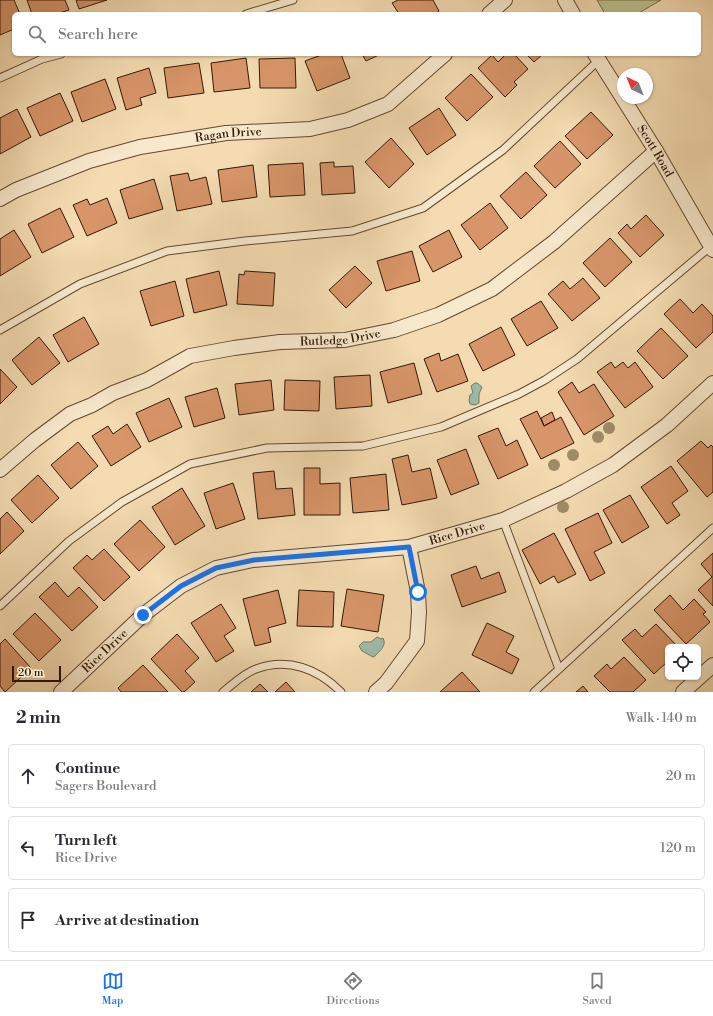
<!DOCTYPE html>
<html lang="en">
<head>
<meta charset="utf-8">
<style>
	body { margin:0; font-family:"Libre Bodoni",serif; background:#f2f2f3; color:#2b2b33 }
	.controls { position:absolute; right:12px; bottom:12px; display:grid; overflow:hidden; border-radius:6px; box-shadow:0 1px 3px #0004 }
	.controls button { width:36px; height:36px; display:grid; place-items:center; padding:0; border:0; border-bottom:1px solid #e1e1e2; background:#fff; color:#2b2b33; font:20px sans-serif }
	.compass { position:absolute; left:617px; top:68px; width:36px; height:36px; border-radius:50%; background:#fff; box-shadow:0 1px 3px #0004; rotate:317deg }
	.scale { position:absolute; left:12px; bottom:10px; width:49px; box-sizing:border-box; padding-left:4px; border:2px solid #331805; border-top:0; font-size:11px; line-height:14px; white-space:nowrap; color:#331805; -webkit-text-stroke:3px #f8e8cc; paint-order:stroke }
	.stop { position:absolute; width:12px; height:12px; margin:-9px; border:3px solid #1a73e8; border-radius:50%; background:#fff }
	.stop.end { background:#1a73e8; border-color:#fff; box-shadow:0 1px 4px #0008 }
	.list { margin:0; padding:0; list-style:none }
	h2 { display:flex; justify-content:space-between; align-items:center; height:52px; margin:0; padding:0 16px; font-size:17px }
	h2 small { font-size:13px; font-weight:400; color:#7c7c81 }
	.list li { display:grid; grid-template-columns:26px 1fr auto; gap:12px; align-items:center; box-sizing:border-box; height:64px; margin:0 8px 8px; padding:0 8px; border:1px solid #e1e1e2; border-radius:6px }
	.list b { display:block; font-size:15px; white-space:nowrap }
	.list p { margin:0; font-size:13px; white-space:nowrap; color:#7c7c81 }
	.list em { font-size:13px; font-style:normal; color:#7c7c81 }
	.icon { flex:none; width:22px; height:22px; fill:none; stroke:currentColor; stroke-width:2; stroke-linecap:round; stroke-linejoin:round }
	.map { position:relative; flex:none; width:713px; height:692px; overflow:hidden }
	.search { position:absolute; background:#fff; box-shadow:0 1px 3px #0004; left:12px; right:12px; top:12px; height:44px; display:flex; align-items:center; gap:10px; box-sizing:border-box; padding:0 14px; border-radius:6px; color:#7c7c81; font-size:15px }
	.sheet { height:268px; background:#fff }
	nav { display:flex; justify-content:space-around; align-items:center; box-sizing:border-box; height:56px; border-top:1px solid #e1e1e2; background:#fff; font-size:11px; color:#7c7c81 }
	nav a { display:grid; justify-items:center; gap:2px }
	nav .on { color:#1a73e8 }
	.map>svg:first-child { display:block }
	.green { fill:#bcc08b; stroke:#786c48 }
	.water { fill:#9cbba9; stroke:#727a67 }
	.building { fill:#d89569; stroke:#331805 }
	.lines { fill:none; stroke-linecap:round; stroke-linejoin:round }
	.service-casing { stroke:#634930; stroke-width:9 }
	.minor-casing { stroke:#634930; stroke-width:16 }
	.service { stroke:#f8e8cc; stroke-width:7 }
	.minor { stroke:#f8e8cc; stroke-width:14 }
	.tree { fill:#a08b68 }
	.route { stroke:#1a73e8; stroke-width:5 }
	.labels { text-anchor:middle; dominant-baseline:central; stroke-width:3; stroke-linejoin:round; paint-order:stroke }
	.street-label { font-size:12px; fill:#331805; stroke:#f8e8cc }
</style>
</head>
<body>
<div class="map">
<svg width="713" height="692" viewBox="0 0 713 692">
	<rect width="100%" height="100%" fill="#f4dbb1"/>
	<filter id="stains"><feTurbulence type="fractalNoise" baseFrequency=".005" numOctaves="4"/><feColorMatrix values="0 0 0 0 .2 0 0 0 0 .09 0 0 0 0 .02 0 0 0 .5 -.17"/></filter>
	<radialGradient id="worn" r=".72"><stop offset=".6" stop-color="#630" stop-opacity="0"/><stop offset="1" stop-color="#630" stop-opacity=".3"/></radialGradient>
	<path class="green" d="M597,0h64l-24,14h-32z"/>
	<path class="water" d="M475,383h2l5,4 -3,7v9l-4,2 -5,-1 -1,-4 1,-5 3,-2 -2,-7z
		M377,637l4,2 2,-1c4,8 -3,12 -8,18l-2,1 -11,-6 -3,-5 4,-4h8z"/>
	<path class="building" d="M0,0h14l6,14h-6v15l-14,6z
		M27,0h38l4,10 -13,4h-24z
		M76,0h31l-28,9z
		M398,0h35l6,11 -4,3h-36l-7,-11z
		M324,54h17l9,24 -33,13 -12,-30z
		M362,54h19l-15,7z
		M506,54h8l14,15 -14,13 3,3 -12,12 -27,-29 14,-13 6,7z
		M526,54h17l-9,8z
		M246,58l4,30 -36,4 -3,-29z
		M295,58l1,30h-36l-1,-29z
		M199,63l5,30 -36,5 -4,-30z
		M149,68l7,25 -16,5 2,7 -16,5 -9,-32z
		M471,74l22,23 -26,24 -22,-23z
		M105,79l11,30 -34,13 -11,-30z
		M60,93l13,28 -33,15 -13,-28z
		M439,108l17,27 -29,20 -18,-27z
		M17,109l14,28 -31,17v-36z
		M591,112l22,23 -26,24 -22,-23z
		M391,138l23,26 -25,24 -24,-26z
		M560,141l21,23 -26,24 -21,-22z
		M334,162v5l19,-1 2,27 -33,2 -2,-32z
		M303,163l2,32 -35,2 -2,-32z
		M253,165l4,32 -35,5 -4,-32z
		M526,172l21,23 -26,24 -21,-23z
		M188,173l2,8 16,-4 6,27 -35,7 -7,-35z
		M154,179l9,30 -34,10 -9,-29z
		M107,198l10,25 -30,13 -14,-31 14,-6 3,6z
		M490,203l18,25 -28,22 -19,-25z
		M60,208l14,29 -32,16 -14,-29z
		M646,215l18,20 -24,22 -22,-24 9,-9 4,5z
		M14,230l17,27 -31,19v-37z
		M449,230l13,27 -29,15 -14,-26z
		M610,238l22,24 -27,25 -22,-24z
		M412,251l8,30 -34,10 -9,-30z
		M355,266l17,17 -26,25 -17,-18z
		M219,271l8,34 -33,8 -8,-34z
		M245,271l30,2 -2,33 -36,-2 2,-30 5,1z
		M583,278l17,20 -28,23 -24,-27 15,-13 7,8z
		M175,281l9,35 -33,10 -11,-35z
		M680,299l13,14 9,-9 11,12v16l-17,16 -32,-34z
		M541,301l17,27 -31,18 -16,-27z
		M84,317l15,27 -31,18 -15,-27z
		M501,327l14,28 -32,16 -14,-27z
		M661,328l27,28 -25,23 -26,-28z
		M39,337l21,26 -28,22 -20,-25z
		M439,353l2,8 17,-7 10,27 -31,11 -13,-33z
		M611,362l4,6 8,-6 5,6 7,-6 18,25 -28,21 -28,-36z
		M414,363l8,31 -34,9 -8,-31z
		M0,369l17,18 -17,17z
		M370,375l2,31 -36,3 -2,-32z
		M271,380l3,30 -35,5 -4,-31z
		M285,380l35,1 -1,30 -35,-1z
		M572,382l7,11 15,-9 20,32 -30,19 -26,-43z
		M217,388l8,30 -31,9 -9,-30z
		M169,398l13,29 -33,15 -13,-29z
		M537,411l7,15 17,-9 13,26 -33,16 -21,-40z
		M552,412l3,8 -11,6 -3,-8z
		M127,424l14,23 -30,19 -19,-30 16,-10 5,8z
		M498,428l8,18 11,-6 11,25 -30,14 -20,-43z
		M701,441l7,7 3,-3 2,2v45l-6,5 -30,-36z
		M78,442l20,24 -27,23 -20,-24z
		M466,449l13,35 -28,11 -14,-35z
		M408,455l4,17 18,-4 7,30 -35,7 -10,-46z
		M671,466l17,25 -16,12 8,12 -13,9 -26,-37z
		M304,468h16v16l20,-1v32h-36z
		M274,471l2,18 16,-1 3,27 -37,4 -5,-46z
		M386,474l3,36 -36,3 -3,-35z
		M38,475l21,23 -27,25 -21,-23z
		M233,483l12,36 -29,10 -12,-36z
		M182,488l23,38 -30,19 -23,-38z
		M630,495l19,32 -27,16 -19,-33z
		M7,512l17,19 -24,23v-35z
		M598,513l14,30 -18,9 11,21 -15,8 -25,-52z
		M140,520l25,27 -26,24 -25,-27z
		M554,533l22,41 -18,9 -4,-7 -14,8 -18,-34z
		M104,549l26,28 -26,24 -31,-33 14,-13 5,5z
		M713,553v53l-15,-16 14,-13 -11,-13z
		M476,566l5,13 18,-7 7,20 -44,15 -11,-32z
		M55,582l13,15 11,-10 19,20 -26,24 -33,-34z
		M347,589l37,6 -6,37 -37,-6z
		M278,590l8,33 -18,5 3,14 -16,4 -12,-47z
		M299,590l35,2 -1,35 -36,-1z
		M670,595l13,15 11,-11 12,13 -3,2 7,8 -24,22 -32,-34z
		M221,604l15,24 -12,8 10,15 -18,11 -25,-39z
		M35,613l26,27 -22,21 -26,-27z
		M487,623l27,13 -8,16 13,7 -7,15 -40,-19z
		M656,624l22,23h-10v14l-14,13 -32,-34 13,-11 7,8z
		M177,634l22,24 -14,13 10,11 -11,10h-2l-31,-33z
		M5,639l26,29 -26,24 -5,-6v-42z
		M624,657l22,23 -13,12h-23l-16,-16 13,-12 4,5z
		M143,665l25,27h-47l-3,-4z
		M462,672l18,20h-40z
		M286,682l9,10h-20z
		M260,684l8,8h-17z
		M583,686l5,6h-12z"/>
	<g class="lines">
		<defs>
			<path id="service" d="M246,14l47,-14
				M0,78l42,-19 19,-5
				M0,330l80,-46 87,-33 78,-10 107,-10 71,-23 80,-58 96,-90
				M503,520l56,149
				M0,606l69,-65 53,-39 68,-38 77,-16 96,-2 78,-19 78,-33 26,-14 32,-21 134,-113
				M223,692c10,-8 21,-19 33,-23 32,-12 62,0 85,23
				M534,692l179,-164"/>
			<g id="minor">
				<path d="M565,0l8,14"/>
				<path d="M489,14l16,-14"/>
				<path id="s1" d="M595,54l61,97 57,99"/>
				<path id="s2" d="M0,199l16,-9 73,-29 51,-14 86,-14 84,-4 38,-9 40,-16 57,-50"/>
				<path id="s3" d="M0,470l35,-30 35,-26 22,-9 21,-12 34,-13 43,-24 44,-8 46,-6 65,-2 49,-10 44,-15 54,-26 62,-47 102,-91"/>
				<path id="s4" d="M61,692l82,-77 38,-29 35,-18 37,-8 156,-13 94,-27 63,-29 47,-26 54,-40 46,-42"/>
				<path d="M376,692l10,-9 31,-42 2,-29 -1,-20 -9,-45"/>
				<path d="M683,692l30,-27"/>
			</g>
		</defs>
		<use href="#service" class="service-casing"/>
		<use href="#minor" class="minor-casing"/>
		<use href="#service" class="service"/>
		<use href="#minor" class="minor"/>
	</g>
	<g class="tree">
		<circle cx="609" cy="428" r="6"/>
		<circle cx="598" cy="437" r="6"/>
		<circle cx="573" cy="455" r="6"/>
		<circle cx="554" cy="465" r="6"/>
		<circle cx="563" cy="507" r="6"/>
	</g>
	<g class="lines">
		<path class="route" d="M143,615l38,-29 35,-18 38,-8 155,-13 9,45"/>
	</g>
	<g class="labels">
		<g class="street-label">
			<text stroke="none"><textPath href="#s2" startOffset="239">Ragan Drive</textPath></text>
			<text stroke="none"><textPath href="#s1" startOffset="114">Scott Road</textPath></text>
			<text stroke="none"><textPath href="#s3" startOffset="375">Rutledge Drive</textPath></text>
			<text stroke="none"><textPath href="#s4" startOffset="444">Rice Drive</textPath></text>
			<text stroke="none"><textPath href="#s4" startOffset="60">Rice Drive</textPath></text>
		</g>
	</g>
	<rect width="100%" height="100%" filter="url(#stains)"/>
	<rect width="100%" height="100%" fill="url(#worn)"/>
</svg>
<div class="controls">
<button><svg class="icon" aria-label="locate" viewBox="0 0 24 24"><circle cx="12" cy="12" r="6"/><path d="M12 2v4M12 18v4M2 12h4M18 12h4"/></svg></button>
</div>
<svg class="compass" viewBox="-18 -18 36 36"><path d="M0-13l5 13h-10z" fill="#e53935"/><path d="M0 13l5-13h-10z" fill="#7c7c81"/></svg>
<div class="scale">20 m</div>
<div class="stop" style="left:418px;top:592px"></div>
<div class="stop end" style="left:143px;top:615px"></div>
<div class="search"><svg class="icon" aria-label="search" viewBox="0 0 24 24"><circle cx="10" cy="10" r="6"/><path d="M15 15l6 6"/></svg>Search here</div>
</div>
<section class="sheet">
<h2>2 min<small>Walk · 140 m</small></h2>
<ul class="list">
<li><svg class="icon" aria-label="ahead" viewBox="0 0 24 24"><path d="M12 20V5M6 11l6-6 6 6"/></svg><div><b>Continue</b><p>Sagers Boulevard</p></div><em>20 m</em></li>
<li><svg class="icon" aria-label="left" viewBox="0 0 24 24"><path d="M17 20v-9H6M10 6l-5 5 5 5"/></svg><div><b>Turn left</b><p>Rice Drive</p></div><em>120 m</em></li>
<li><svg class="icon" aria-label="arrive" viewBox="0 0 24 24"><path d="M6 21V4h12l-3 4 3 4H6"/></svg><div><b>Arrive at destination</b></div></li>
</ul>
</section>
<nav>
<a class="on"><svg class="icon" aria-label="map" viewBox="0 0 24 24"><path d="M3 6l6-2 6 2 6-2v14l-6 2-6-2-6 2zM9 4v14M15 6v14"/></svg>Map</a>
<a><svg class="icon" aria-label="directions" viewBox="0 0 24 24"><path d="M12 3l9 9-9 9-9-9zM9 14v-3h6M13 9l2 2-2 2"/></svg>Directions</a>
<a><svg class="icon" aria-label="saved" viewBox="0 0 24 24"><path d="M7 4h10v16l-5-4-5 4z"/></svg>Saved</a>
</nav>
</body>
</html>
